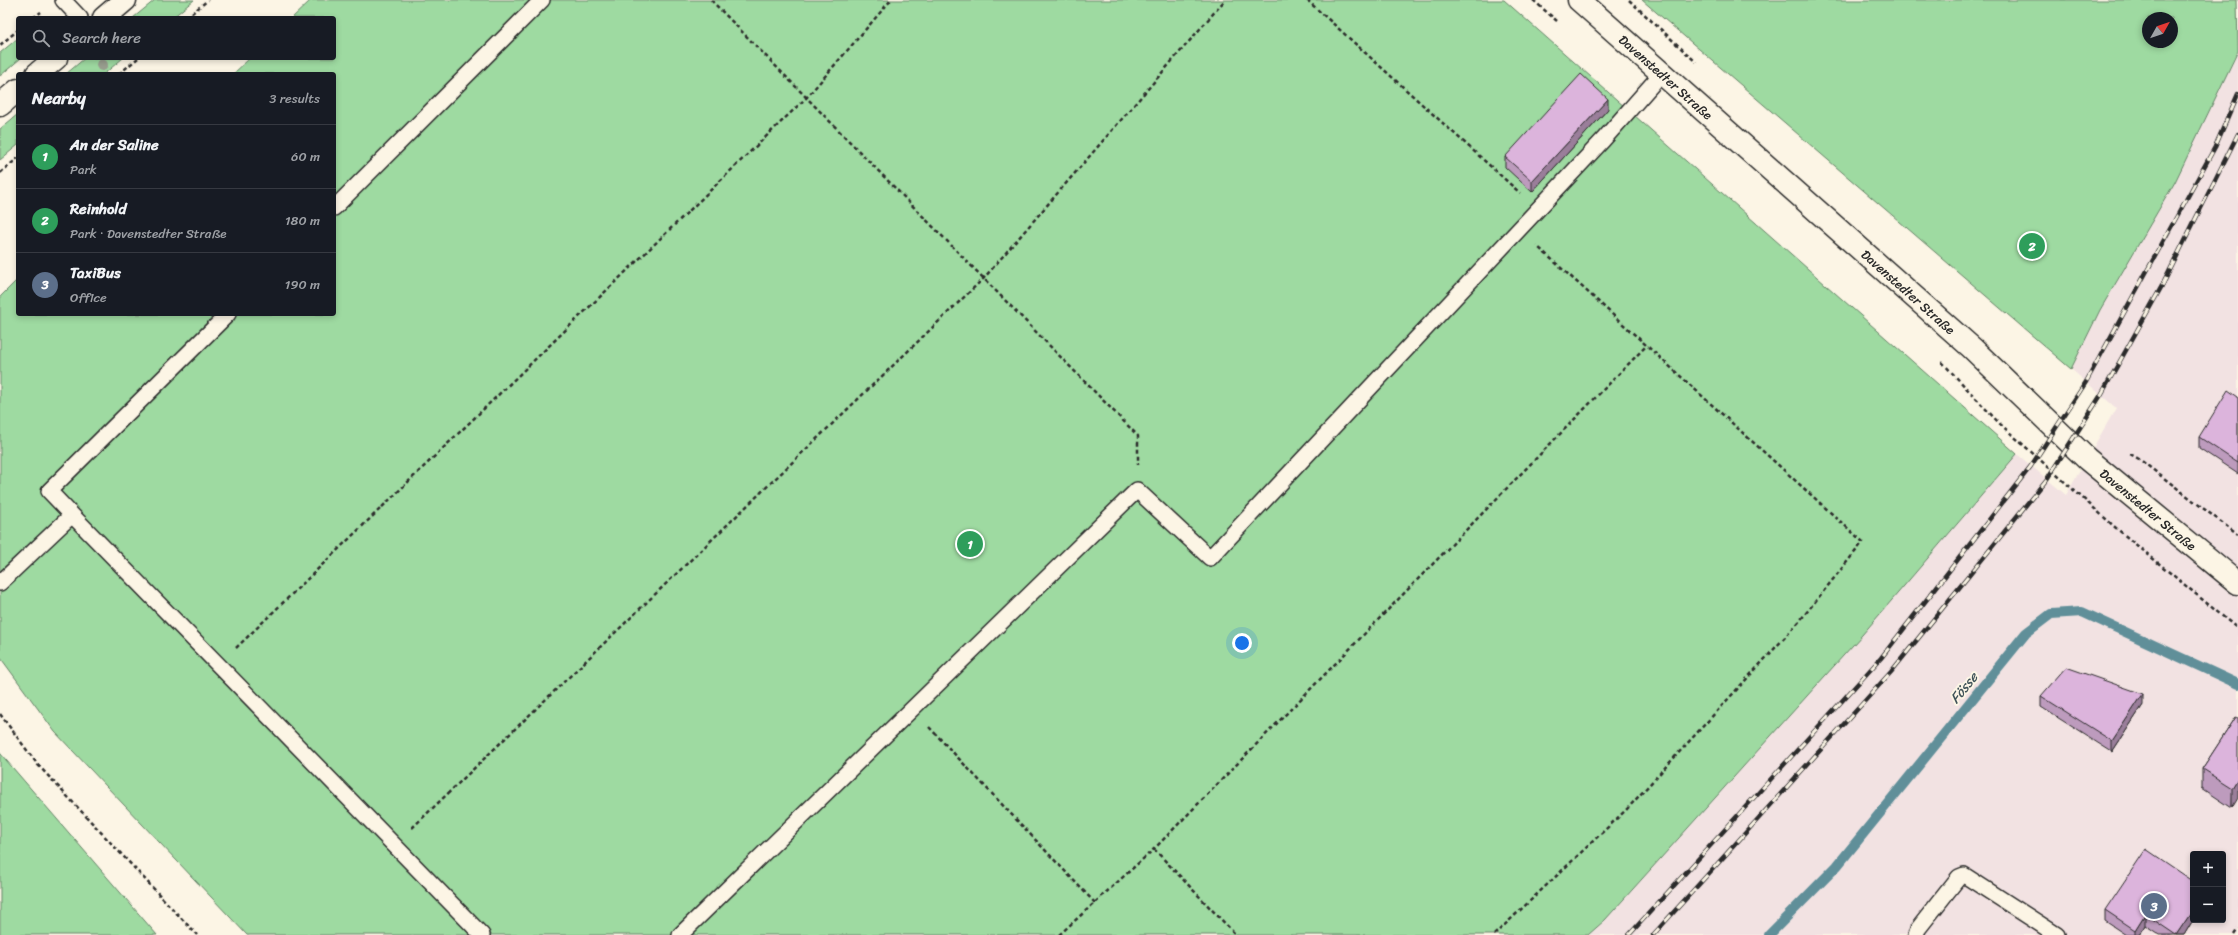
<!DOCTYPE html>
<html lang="en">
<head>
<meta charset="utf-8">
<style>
	body { margin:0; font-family:Sriracha,sans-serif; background:#242831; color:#f1f3f6 }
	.controls { position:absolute; right:12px; bottom:12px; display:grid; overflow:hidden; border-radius:4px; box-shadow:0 2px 6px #0003 }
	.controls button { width:36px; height:36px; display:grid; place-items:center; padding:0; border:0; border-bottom:1px solid #363941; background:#171b24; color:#f1f3f6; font:20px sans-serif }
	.compass { position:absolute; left:2142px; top:12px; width:36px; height:36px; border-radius:50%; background:#171b24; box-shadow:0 2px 6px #0003; rotate:50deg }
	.you { position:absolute; left:1242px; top:643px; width:14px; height:14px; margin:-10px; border:3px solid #fff; border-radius:50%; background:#1a73e8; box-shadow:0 0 0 6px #1a73e833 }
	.badge { display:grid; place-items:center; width:26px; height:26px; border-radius:50%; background:#0b8043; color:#fff; font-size:13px; font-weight:700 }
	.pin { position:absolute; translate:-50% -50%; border:2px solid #fff; box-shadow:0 1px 4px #0006 }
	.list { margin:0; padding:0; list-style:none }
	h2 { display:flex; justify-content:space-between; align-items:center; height:52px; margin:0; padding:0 16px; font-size:17px }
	h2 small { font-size:13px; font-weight:400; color:#9ea1a6 }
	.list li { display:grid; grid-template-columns:26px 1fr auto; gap:12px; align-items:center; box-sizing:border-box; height:64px; padding:0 16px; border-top:1px solid #363941 }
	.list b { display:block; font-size:15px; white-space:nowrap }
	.list p { margin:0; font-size:13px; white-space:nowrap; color:#9ea1a6 }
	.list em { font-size:13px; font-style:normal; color:#9ea1a6 }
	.icon { flex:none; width:22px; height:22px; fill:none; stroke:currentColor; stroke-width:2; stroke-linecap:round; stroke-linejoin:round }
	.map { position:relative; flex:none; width:2238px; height:935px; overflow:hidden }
	.search { position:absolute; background:#171b24; box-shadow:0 2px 6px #0003; left:16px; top:16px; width:320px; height:44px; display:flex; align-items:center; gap:10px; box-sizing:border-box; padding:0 14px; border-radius:4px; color:#9ea1a6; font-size:15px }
	.panel { position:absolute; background:#171b24; box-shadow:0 2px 6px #0003; left:16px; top:72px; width:320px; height:244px; border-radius:4px }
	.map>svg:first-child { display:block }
	.built { fill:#f2e2e2; fill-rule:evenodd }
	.green { fill:#9edaa1; stroke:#648266; fill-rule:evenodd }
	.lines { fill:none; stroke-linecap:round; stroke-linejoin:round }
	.stream { stroke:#608f99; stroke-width:10 }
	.lane-casing { stroke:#2b2b2b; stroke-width:18 }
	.secondary-casing { stroke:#2b2b2b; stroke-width:25 }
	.path { stroke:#2b2b2b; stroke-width:2.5; stroke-dasharray:4 3; stroke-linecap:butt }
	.lane { stroke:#fcf5e5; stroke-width:15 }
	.secondary { stroke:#fcf5e5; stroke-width:22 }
	.rail-casing { stroke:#2b2b2b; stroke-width:4.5 }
	.rail { stroke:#fcf5e5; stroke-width:3; stroke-dasharray:9; stroke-linecap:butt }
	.tree { fill:#999e8f }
	.wall { fill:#bd9bbd; stroke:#2b2b2b }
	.shaded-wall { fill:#9a7e9a; stroke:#2b2b2b }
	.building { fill:#dcb4dc; stroke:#2b2b2b }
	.labels { text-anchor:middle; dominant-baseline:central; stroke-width:4; stroke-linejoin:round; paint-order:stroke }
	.street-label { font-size:13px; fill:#2b2b2b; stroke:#fcf5e5 }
	.water-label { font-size:14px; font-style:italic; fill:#415459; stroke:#fcf5e5 }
</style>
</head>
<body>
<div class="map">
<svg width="2238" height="935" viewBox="0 0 2238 935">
	<rect width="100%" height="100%" fill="#fcf5e5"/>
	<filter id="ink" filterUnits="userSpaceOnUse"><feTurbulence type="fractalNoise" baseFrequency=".025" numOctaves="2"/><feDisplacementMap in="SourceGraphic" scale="8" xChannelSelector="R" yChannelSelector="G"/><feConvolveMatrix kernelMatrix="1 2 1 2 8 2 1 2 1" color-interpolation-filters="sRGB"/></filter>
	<g filter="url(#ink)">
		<path class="built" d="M2238,51v884h-650l17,-15 257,-285 155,-181 49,41 50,-87 -45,-39 29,-59 75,-128zM2193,854h30v66h-30z"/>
		<path class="green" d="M155,0h39l-22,18h-39z
			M311,0h1193l513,454 -155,181 -257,285 -17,15h-1341l-192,-203 -55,-75v-360l18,-18v35h316v-240h-101l17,-16h84v-40h-42z
			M1642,0h595l1,51 -63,131 -75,128 -29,59zM2148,18h24v24h-24z
			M18,38v20h3l-21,18v-23z
			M85,58h38l-19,16h-38z
			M18,114v31l-18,15v-31z
			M0,753l157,182h-157z"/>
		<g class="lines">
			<path class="stream" d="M1769,935l68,-69 189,-233 25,-19 31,-2 156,72"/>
			<defs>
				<path id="lane" d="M63,0l17,18
					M334,208l208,-208
					M72,515l-23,-24 179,-177
					M0,583l72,-68 410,420
					M680,935l457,-445 73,68 393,-418 59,-67
					M1916,935l2,-6 41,-52 5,-2 93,60"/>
				<g id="secondary">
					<path id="s1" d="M1579,0l393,348 115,111 151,124"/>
					<path d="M104,18l21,-18"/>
					<path d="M37,74l19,-16"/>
					<path d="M0,105l18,-15"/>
				</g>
			</defs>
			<use href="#lane" class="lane-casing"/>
			<use href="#secondary" class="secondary-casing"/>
			<path class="path" d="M711,0l427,436v29
				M1307,0l213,193
				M1533,0l24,21
				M1629,0l67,62
				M33,18l8,-6
				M186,18l22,-18
				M0,45l18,-15
				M119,74l19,-16
				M0,173l18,-15
				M1942,362l57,61 117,105 122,101
				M2130,454l9,5 99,76
				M236,648l571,-551 84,-97
				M0,714l38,51 159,170
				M929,727l166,176
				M412,828l572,-550 241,-278
				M1154,849l82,86
				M1059,935l95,-86 493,-504
				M1494,935l133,-126 171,-186 65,-81 -326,-296
				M2234,935l4,-6"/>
			<use href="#lane" class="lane"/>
			<use href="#secondary" class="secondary"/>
			<defs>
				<path id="rail" d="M1629,935l252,-277 150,-192 55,-84 129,-235 23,-53
					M1653,935l238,-263 156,-193 54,-84 62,-111 75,-150"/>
			</defs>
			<use href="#rail" class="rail-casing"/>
			<use href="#rail" class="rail"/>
		</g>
		<circle class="tree" cx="102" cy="65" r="6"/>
		<path class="wall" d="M1608,109l-76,83 -27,-25v-10z
			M2238,397v77l-39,-26v-11z
			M2041,696l102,9 -31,47 -71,-45z
			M2236,717l-4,91 -30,-20v-19z
			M2105,910l88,10 -9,15h-24l-15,-10 -6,10h-13l-21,-14z"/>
		<path class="shaded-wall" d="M1608,99v10l-76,83v-11z
			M2143,694v11l-31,47v-11z
			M2238,778v20l-6,10v-20z
			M2193,910v10l-9,15h-8z
			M2145,914v11l-6,10h-4v-5z"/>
		<path class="building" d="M1581,74l27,25 -76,82 -27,-24z
			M2228,390l10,7v66l-39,-26z
			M2066,667l77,27 -31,47 -71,-45z
			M2236,717l2,1v60l-6,10 -30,-19z
			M2146,849l47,32v29l-17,25 -31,-21 -10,16 -30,-20z"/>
	</g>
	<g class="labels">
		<g class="street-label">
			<text stroke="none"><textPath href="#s1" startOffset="116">Davenstedter Straße</textPath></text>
			<text stroke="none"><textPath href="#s1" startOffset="440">Davenstedter Straße</textPath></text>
			<text stroke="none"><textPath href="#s1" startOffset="764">Davenstedter Straße</textPath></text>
		</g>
		<g class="water-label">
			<text transform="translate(1964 688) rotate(-51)">Fösse</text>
		</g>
	</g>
</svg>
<div class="controls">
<button>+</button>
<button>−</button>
</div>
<svg class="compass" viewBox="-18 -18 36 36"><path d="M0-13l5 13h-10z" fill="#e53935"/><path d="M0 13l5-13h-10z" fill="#9ea1a6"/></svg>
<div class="you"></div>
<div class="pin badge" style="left:970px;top:544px;background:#2e9e5b">1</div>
<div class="pin badge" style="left:2032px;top:246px;background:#2e9e5b">2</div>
<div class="pin badge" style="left:2154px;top:906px;background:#5c6f8a">3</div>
<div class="search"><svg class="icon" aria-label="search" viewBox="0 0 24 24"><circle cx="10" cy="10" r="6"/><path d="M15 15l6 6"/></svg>Search here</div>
<section class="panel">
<h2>Nearby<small>3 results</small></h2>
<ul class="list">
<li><span class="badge" style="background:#2e9e5b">1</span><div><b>An der Saline</b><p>Park</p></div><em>60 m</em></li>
<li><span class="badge" style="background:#2e9e5b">2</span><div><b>Reinhold</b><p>Park · Davenstedter Straße</p></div><em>180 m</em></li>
<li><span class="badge" style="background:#5c6f8a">3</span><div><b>TaxiBus</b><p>Office</p></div><em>190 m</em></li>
</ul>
</section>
</div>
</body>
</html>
